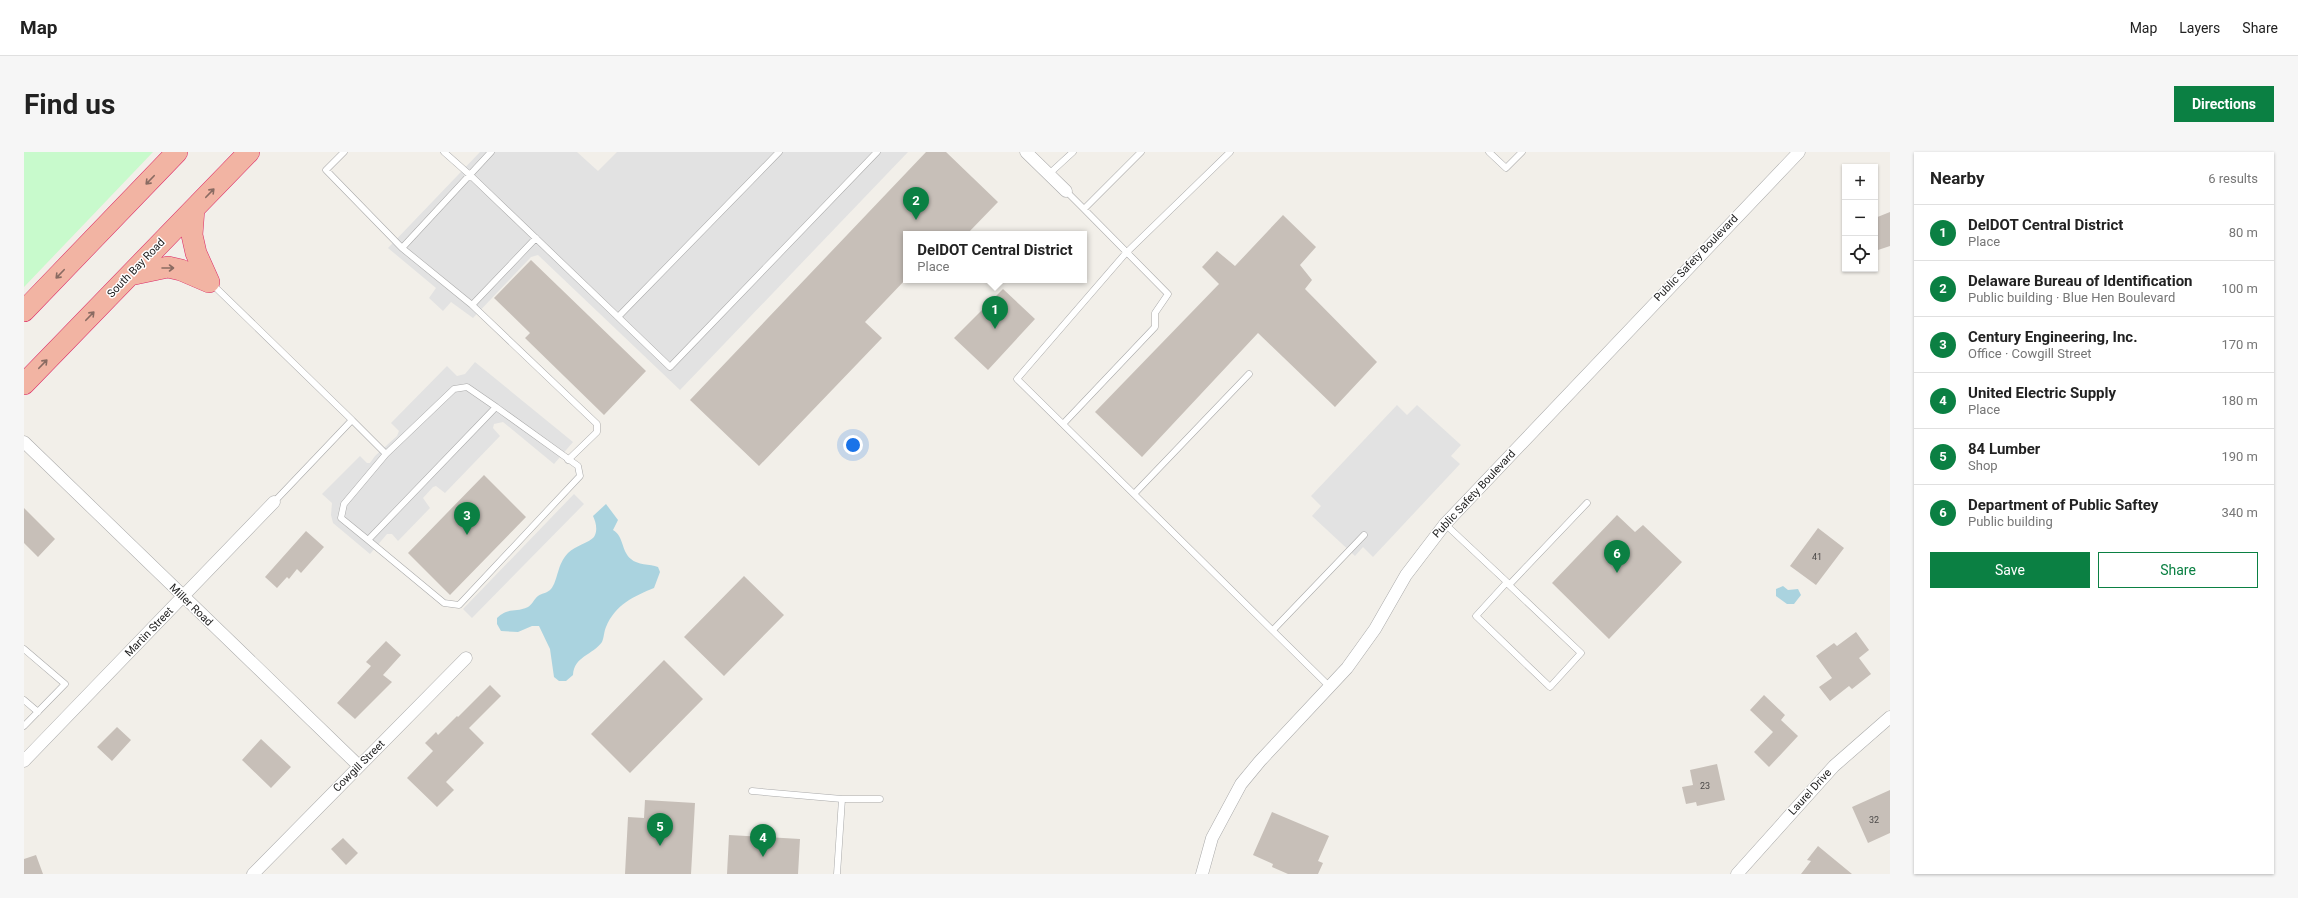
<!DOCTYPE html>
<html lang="en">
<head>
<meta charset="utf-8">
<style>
	body { margin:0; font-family:Roboto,sans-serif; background:#f6f6f6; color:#222 }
	.controls { position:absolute; right:12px; top:12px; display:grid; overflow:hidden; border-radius:0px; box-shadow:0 1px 3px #0004 }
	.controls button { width:36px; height:36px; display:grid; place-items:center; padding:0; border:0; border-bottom:1px solid #e0e0e0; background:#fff; color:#222; font:20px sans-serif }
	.you { position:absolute; left:829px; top:293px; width:14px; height:14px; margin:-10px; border:3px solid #fff; border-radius:50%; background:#1a73e8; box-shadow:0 0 0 6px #1a73e833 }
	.badge { display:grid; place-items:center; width:26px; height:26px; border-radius:50%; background:#0b8043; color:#fff; font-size:13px; font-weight:700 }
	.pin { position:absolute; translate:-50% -33px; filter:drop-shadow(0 1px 2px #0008) }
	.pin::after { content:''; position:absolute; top:21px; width:14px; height:12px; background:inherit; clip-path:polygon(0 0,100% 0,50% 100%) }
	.popup { position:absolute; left:879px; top:79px; width:184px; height:52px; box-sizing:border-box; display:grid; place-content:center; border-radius:0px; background:#fff; filter:drop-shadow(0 1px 3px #0005); font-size:13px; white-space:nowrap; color:#767676 }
	.popup b { font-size:15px; color:#222 }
	.popup::after { content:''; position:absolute; left:50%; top:100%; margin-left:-8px; border:8px solid transparent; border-top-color:#fff }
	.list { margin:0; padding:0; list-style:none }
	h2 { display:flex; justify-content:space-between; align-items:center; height:52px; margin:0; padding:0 16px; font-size:17px }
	h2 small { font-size:13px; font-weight:400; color:#767676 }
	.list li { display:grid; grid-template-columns:26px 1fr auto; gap:12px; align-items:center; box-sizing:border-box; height:56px; padding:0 16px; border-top:1px solid #e0e0e0 }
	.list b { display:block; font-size:15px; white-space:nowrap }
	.list p { margin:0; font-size:13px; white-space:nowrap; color:#767676 }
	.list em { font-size:13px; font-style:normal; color:#767676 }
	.actions { display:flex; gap:8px; padding:12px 16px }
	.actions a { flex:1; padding:9px 0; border:1px solid #0b8043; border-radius:0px; text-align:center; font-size:14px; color:#0b8043 }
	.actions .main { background:#0b8043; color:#fff }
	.icon { flex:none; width:22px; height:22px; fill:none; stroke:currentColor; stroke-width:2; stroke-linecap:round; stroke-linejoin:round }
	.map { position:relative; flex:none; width:1866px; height:722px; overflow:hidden; border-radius:0px }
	header { display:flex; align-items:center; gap:24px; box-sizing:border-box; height:56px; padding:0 20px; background:#fff; border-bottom:1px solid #e0e0e0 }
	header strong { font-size:19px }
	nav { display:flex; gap:22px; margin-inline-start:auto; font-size:14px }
	.intro { display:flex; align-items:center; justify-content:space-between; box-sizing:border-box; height:96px; padding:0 24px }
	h1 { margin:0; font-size:28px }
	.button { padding:10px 18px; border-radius:0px; background:#0b8043; color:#fff; font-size:14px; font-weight:700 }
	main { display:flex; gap:24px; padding:0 24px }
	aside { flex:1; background:#fff; border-radius:0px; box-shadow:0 1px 3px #0004 }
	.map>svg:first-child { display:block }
	.park { fill:#c8facc }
	.parking { fill:#e2e2e2 }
	.water { fill:#aad3df }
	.building { fill:#c7bfb8 }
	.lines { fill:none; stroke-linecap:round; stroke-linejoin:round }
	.service-casing { stroke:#a9a9a9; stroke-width:7 }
	.minor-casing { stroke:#a9a9a9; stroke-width:13 }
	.trunk-casing { stroke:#dc2a67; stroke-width:22 }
	.service { stroke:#fff; stroke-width:6 }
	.minor { stroke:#fff; stroke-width:12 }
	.trunk { stroke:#f2b4a3; stroke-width:21 }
	.oneway { stroke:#8a6b62 }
	.labels { text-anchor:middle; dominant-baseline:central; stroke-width:3; stroke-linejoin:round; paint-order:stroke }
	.number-label { font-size:9px; fill:#4b4948 }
	.street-label { font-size:11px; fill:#222; stroke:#fff }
</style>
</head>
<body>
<header>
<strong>Map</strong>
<nav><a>Map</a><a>Layers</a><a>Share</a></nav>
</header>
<div class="intro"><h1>Find us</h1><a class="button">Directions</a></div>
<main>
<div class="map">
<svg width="1866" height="722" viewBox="0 0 1866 722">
	<rect width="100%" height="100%" fill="#f2efe9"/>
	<path class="park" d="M0,0h129l-129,135z"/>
	<path class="parking" d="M456,0h97l21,19 19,-19h291l-228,238 -142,-135 -7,2 -58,61 -22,-16 -8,9 -14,-13 7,-10 -48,-40z
		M451,210l98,80 -19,22 -51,-42 -9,2 -1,4 7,8 -55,57 -9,-7 -3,1 -10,11 7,10 -32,33 -6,-7h-5l-17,20 -37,-31 -2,-8 1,-12 -10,-9 38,-38 7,7h3l5,-7 22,-20 2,-5 -8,-8 56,-57 10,10 8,-2z
		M1373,253l10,10 10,-10 44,40 -10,11 9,8 -87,93 -10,-10 -8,9 -43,-40 9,-10 -10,-10z
		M550,342l10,10 -112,114 -9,-9z"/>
	<path class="water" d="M582,352l12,16 -5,10c11,6 8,21 18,29 6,6 19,5 27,8l2,5 -6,16c-20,8 -39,17 -48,39 -2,4 -2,11 -4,15 -9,13 -28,14 -29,33l-7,6h-7l-5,-4 -4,-28 -11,-23h-7l-14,6 -17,-1 -4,-7v-6c11,-11 18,-5 31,-11 4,-2 6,-8 10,-11 4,-3 10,-3 13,-7 7,-8 6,-25 17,-36 7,-7 22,-11 26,-16 4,-6 2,-15 -1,-21z
		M1759,434l5,4 10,-1 3,6 -7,9h-7l-11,-8v-7z"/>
	<path class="building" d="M902,0h20l52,50 -31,32h-61v45l-41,43 17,16 -123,128 -69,-66z
		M1866,60v34l-15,5v-33z
		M1259,63l33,32 -16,18 12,15 -7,9 72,73 -42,45 -77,-74 -116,124 -47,-45 124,-128 -17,-17 15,-16 18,15z
		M507,108l115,111 -42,44 -79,-77 5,-5 -36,-35z
		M979,137l32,30 -47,51 -34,-32z
		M460,323l42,42 -76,78 -42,-42z
		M0,356l31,31 -17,18 -14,-14z
		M1593,363l18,17 8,-7 39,37 -73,77 -57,-56z
		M1794,376l26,20 -28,37 -26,-19z
		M282,379l18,16 -23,26 -4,-4 -8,10 -2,-2 -10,11 -12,-11z
		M720,424l40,39 -60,61 -40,-39z
		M1832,480l13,18 -10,8 12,16 -19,15 -3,-3 -19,15 -11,-14 13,-9 -16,-22 18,-13 3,3z
		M362,489l15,14 -18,20 9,7 -37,37 -18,-16 34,-37 -5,-4z
		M640,508l39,39 -73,74 -39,-39z
		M466,533l11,11 -32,32 15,15 -38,39 8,8 -17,17 -30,-29 26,-27 -8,-8 11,-11 2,3 19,-19 1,1z
		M1740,543l21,20 -4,5 17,16 -29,31 -15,-15 19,-20 -23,-22z
		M93,575l14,13 -19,21 -15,-14z
		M237,587l30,28 -20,21 -29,-28z
		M1693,612l8,36 -28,6 -1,-4 -10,2 -4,-17 11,-2 -3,-15z
		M1866,638v43l-22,10 -16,-36z
		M621,648l50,3 -4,71h-66l3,-57 16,1z
		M1248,660l57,24 -11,25 5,2 -5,11h-30l-16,-7 1,-3 -20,-9z
		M705,683l71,4 -2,35h-71z
		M319,686l15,15 -12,12 -15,-16z
		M1794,694l34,28h-51l10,-13 -4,-1z
		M12,703l7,19h-19v-15z"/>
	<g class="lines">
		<defs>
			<path id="service" d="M320,0l-18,18 76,78
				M420,0l26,23 148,142 161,-165
				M467,0l-89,96 70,57 125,119v8l-29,28
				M1206,0l-105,102 -108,125 313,308
				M1465,0l17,16 16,-16
				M1025,22l24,-22
				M1042,39l18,18 57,-57
				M188,132l140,136 -78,82
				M448,153l64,-67
				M594,165l52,50 207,-215
				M328,268l34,34 -42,50 -3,14 27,22 128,-133 -29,-20 -13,2 -68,65
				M1039,272l92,-97v-14l13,-19 -84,-85
				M1110,342l115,-120
				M1421,372l62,58 2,3 72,68 -31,34 -74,-71 31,-34
				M344,388l76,63 15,2 121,-129 -2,-10 -82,-59
				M1485,433l78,-82
				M1249,478l91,-95
				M0,497l41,35 -41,42
				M0,548l14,12
				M728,639l90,8
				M813,722l5,-75h38"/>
			<path id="minor" d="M1002,0l40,39
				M0,290l335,324
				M0,609l250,-259
				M229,722l213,-216
				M1178,722l10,-36 29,-54 19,-23 87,-93 28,-39 31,-54 39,-51 354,-372
				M1713,722l97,-108 56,-49"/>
			<path id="trunk" d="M170,57l-2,26 4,18 13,29
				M106,123l38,-8 13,3 28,12
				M0,159l153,-159
				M0,232l225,-232"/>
		</defs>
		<use href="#service" class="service-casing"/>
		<use href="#minor" class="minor-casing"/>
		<use href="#trunk" class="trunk-casing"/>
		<use href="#service" class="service"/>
		<use href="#minor" class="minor"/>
		<use href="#trunk" class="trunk"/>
	</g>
	<defs><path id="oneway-shaft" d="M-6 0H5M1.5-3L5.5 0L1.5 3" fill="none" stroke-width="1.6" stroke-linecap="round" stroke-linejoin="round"/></defs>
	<g class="oneway">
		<use href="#oneway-shaft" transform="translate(126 28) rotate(134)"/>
		<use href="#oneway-shaft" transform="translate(186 41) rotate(-46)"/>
		<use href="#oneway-shaft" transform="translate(144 116)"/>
		<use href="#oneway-shaft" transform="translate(36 122) rotate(134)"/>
		<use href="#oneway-shaft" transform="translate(66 164) rotate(-46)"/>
		<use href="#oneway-shaft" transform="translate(19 212) rotate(-46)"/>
	</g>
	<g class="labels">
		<g class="number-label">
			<text x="1793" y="405">41</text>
			<text x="1681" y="634">23</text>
			<text x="1850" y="668">32</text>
		</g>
		<g class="street-label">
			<text transform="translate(1672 106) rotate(-46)">Public Safety Boulevard</text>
			<text transform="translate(112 116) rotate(-46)">South Bay Road</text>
			<text transform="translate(1450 342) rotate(-47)">Public Safety Boulevard</text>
			<text transform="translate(167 453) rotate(44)">Miller Road</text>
			<text transform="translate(125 480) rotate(-46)">Martin Street</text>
			<text transform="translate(335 614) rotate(-45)">Cowgill Street</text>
			<text transform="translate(1786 640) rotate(-48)">Laurel Drive</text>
		</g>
	</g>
</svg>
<div class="controls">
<button>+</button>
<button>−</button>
<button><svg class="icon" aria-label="locate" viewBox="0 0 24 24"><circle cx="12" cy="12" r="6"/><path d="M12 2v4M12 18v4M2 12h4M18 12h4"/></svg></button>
</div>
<div class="you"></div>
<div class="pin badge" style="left:971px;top:177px">1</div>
<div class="popup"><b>DelDOT Central District</b>Place</div>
<div class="pin badge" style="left:892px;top:68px">2</div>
<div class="pin badge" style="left:443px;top:383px">3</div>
<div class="pin badge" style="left:739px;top:705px">4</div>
<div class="pin badge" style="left:636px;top:694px">5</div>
<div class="pin badge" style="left:1593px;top:421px">6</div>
</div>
<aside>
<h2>Nearby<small>6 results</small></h2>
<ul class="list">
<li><span class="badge">1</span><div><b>DelDOT Central District</b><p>Place</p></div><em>80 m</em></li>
<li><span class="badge">2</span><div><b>Delaware Bureau of Identification</b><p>Public building · Blue Hen Boulevard</p></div><em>100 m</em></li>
<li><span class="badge">3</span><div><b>Century Engineering, Inc.</b><p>Office · Cowgill Street</p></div><em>170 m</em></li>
<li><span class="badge">4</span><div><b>United Electric Supply</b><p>Place</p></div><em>180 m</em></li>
<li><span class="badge">5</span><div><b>84 Lumber</b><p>Shop</p></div><em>190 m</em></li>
<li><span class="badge">6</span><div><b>Department of Public Saftey</b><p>Public building</p></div><em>340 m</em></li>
</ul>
<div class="actions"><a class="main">Save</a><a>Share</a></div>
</aside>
</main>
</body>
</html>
